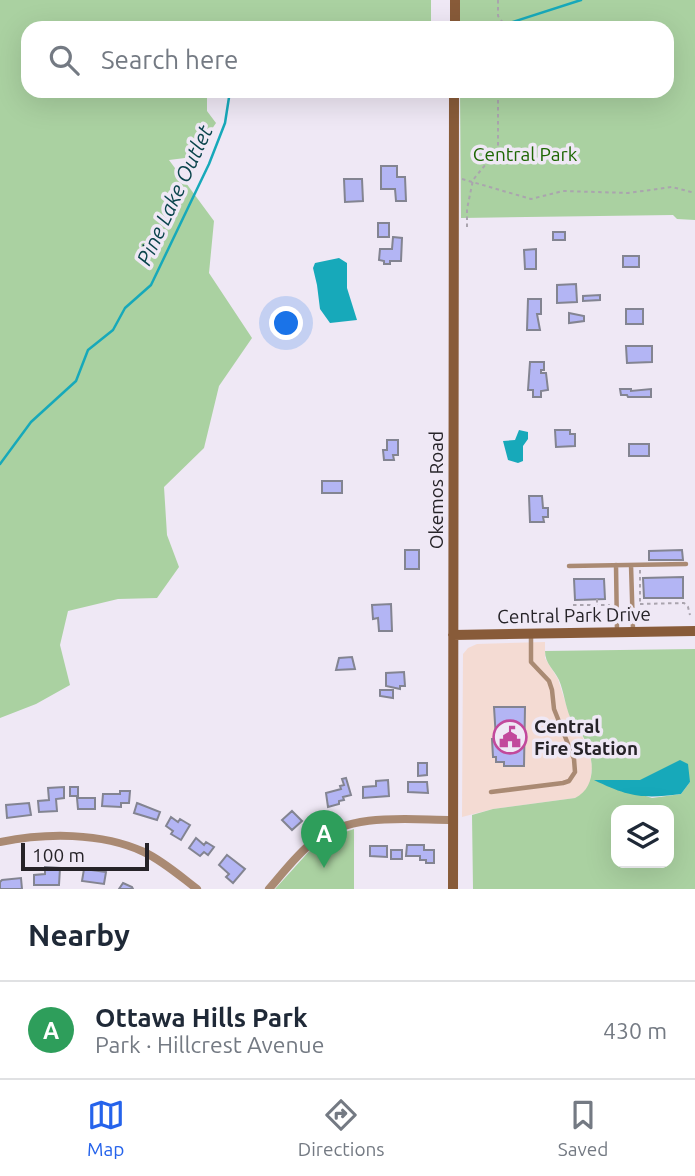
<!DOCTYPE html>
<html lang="en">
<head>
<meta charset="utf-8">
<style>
	body { margin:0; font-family:Ubuntu,sans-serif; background:#f2f2f3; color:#1f2937 }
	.controls { position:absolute; right:21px; bottom:21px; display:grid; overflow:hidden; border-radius:14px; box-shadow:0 7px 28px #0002 }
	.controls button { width:63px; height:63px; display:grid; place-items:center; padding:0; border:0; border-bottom:2px solid #e0e1e3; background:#fff; color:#1f2937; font:35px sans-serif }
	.scale { position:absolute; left:21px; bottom:18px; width:128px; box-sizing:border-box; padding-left:7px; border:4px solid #262328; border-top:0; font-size:19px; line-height:24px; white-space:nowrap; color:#262328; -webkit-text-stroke:5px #efe8f5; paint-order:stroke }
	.you { position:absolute; left:287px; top:324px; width:24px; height:24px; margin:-18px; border:5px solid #fff; border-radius:50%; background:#1a73e8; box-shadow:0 0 0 10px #1a73e833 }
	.badge { display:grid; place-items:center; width:46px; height:46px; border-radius:50%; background:#2563eb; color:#fff; font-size:23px; font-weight:700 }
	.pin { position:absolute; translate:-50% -58px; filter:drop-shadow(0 2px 4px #0008) }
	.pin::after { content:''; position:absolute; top:37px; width:24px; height:21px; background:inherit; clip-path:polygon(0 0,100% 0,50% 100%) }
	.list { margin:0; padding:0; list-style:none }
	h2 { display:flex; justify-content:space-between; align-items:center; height:91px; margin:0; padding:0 28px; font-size:30px }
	h2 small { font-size:23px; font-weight:400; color:#747a83 }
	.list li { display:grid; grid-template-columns:46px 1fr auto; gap:21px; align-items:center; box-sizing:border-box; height:98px; padding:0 28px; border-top:2px solid #e0e1e3 }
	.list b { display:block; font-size:26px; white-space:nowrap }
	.list p { margin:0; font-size:23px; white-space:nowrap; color:#747a83 }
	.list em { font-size:23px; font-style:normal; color:#747a83 }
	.icon { flex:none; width:38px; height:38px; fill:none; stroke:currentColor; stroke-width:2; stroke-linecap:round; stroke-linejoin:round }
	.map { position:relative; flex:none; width:695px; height:889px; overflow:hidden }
	.search { position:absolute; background:#fff; box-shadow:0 7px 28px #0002; left:21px; right:21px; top:21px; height:77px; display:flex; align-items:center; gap:18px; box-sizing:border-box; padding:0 24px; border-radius:21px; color:#747a83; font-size:26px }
	.sheet { height:189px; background:#fff }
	nav { display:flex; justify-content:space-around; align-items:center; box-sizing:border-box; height:98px; border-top:2px solid #e0e1e3; background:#fff; font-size:19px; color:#747a83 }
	nav a { display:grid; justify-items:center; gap:4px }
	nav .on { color:#2563eb }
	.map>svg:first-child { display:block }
	.commercial { fill:#f4dbd3 }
	.green { fill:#aad1a1; fill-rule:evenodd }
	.water { fill:#17a9ba }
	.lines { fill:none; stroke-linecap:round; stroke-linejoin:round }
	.stream { stroke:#17a9ba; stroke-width:2.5 }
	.building { fill:#b3b5f4; stroke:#838491; stroke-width:2 }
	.path { stroke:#aaa4ae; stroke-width:2; stroke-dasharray:3.5 3.5; stroke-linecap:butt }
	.lane { stroke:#aa8a73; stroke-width:4.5 }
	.street { stroke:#aa8a73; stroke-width:8 }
	.secondary { stroke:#885b39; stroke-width:10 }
	.labels { text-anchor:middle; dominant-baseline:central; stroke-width:7; stroke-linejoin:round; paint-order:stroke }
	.park-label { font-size:19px; fill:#1d6603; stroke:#efe8f5 }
	.street-label { font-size:19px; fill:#262328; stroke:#efe8f5 }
	.poi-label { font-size:19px; font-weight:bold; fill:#262328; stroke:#efe8f5; text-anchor:start }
	.water-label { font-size:21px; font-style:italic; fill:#0a444c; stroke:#efe8f5 }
</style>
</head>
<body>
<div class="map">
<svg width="695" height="889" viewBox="0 0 695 889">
	<rect width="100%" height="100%" fill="#efe8f5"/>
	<path class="commercial" d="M545,642v16l13,21 13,41 12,18 7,15 2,14 -2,17 -6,9 -9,5 -82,11 -31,8 1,-163 5,-6 9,-4z"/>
	<path class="green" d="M0,0h431v28h-403v63h188l-9,7v13l9,12 -23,34 -24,3 45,61 -5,52 43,65 -33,48 -15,62 -40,39 3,48 12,32 -22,31 -39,1 -50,12 -8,34 10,40 -34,19 -36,14z
		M460,0h235v220l-18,-1 -4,-4 -212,3 -1,-127h207v-63h-207z
		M695,649v240h-222l-1,-74 21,-6 82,-11c22,-11 19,-39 10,-58 -4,-8 -12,-15 -15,-23 -5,-12 -6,-25 -11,-37 -5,-11 -14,-16 -14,-29zM596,780l94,2 -9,12 -29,4zM616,810h53v53h-53z
		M354,829v60h-79l38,-42 20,-11z"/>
	<path class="water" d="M339,258l8,5v25l10,32 -27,3 -10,-14 -3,-24 -4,-17 2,-5z
		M519,430l9,2v7l-5,7v15l-5,2 -10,-3 -5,-19 12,-1z
		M680,760l8,4 2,18 -9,12c-38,5 -52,3 -87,-14h46z"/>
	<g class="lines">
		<path class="stream" d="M494,28l87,-28
			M0,464l31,-42 45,-41 12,-31 25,-20 12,-22 26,-23 58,-121 16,-41 5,-32"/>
	</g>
	<path class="building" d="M381,166h16v11h8l1,24h-10l-1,-12h-14z
		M344,179h18l1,22 -18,1z
		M378,223h11v14h-11z
		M553,232h12v8h-12z
		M393,237l9,1 -1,23h-11v3h-6v-3l-5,-1 1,-11h12z
		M536,249v20h-11l-1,-19z
		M623,256h16v11h-16z
		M576,284l1,18 -20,1v-18z
		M600,295v5l-17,1v-5z
		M528,299h13v15h-4l3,16h-13z
		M626,309h17v15h-17z
		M569,313l15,3v5l-15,2z
		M626,346h26v16l-25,1z
		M530,362h14v8h-3v3h5l2,17 -7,1v6h-8v-7h-5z
		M620,389h11v2l20,-2v8h-23l-1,-2h-6z
		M555,430h15v4h5v12l-19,1z
		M387,440h11v15h-5l1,5h-10l-1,-10h4z
		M629,444h20v12h-20z
		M322,481h20v12h-20z
		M529,496h13l1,12h5v9h-5l1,5h-14z
		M405,550h14v19h-14z
		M682,550l1,10h-34v-9z
		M683,577v21h-39l-1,-20z
		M574,579h30l1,20 -30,1z
		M391,604l1,27h-13l-1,-13 -5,1 -1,-14z
		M352,657l3,12 -19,1 3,-12z
		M404,672l1,14h-5v3l-14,-3v-13z
		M380,690h13v8l-13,-2z
		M494,707h31l-1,59h-20v-4h-8v-5h-3l-1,-18h4z
		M418,763h9v12l-9,1z
		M346,778l5,17 -8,2 1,3 -5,1v3l-11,3 -2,-14 15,-4 -1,-3 4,-1 -2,-6z
		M388,780l1,16 -26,2v-11l13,-1v-5z
		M408,782h19l1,11 -20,-1z
		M64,787v11l-8,1 1,12 -18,1 -1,-11 11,-1 -1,-12z
		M70,787h8v9h-8z
		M120,791h10l-1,12h-8v4l-19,-1 1,-12h17z
		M77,798h18v11h-17z
		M29,803l2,12 -24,3 -1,-13z
		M137,803l23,9 -3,8 -23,-7z
		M292,811l10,10 -10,9 -10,-10z
		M171,817l7,5 2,-3 10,6 -9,15 -10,-6 2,-3 -7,-5z
		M196,838l8,7 2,-3 8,5 -6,8 -4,-3 -4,4 -11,-8z
		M407,845h17v5h10v13h-8v-3h-6v-4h-14z
		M370,846h17v11l-17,-1z
		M391,850h11v9h-11z
		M227,855l18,14 -12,14 -7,-6 3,-3 -10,-9z
		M45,867l15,1 -1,17h-25v-10l11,-1z
		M84,869l22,3 -2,12 -22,-3z
		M21,878l1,11h-22v-7l2,-2z
		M123,883l9,4 1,2h-14z"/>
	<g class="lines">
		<path class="path" d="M498,0v16l9,12
			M462,179l69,20 32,-8 65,2 44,-6 23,6
			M467,227v-18l6,-29 25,-31v-58
			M640,570v33
			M597,599v18
			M640,604l44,-1 4,4 2,8
			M573,605h37"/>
		<path class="lane" d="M616,565l1,66
			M631,565l2,65
			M569,566l117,-2
			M491,792l72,-9 6,-2 6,-9 -1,-13 -20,-50 -2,-19 -3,-9 -18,-19v-28"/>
		<path class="street" d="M0,842c45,-9 101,-10 144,10 19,9 36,24 53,37
			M269,889c14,-16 28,-35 45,-48 39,-29 94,-21 139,-21"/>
		<path class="secondary" d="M455,28v-28
			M453,635l242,-4
			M453,889l1,-798"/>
	</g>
	<defs>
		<symbol id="civic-ring" viewBox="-11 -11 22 22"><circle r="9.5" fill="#efe8f5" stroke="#c2499c" stroke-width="1.5"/><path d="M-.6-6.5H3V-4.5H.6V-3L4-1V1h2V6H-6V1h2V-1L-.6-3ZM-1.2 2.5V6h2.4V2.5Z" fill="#c2499c"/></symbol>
	</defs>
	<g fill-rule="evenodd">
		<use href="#civic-ring" x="491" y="718" width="38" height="38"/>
	</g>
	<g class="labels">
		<g class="park-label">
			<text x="525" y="154">Central Park</text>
		</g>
		<g class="street-label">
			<text transform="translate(436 490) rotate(-90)">Okemos Road</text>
			<text transform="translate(574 615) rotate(-1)">Central Park Drive</text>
		</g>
		<g class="poi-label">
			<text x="534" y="726">Central<tspan x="534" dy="22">Fire Station</tspan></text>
		</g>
		<g class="water-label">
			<text transform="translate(174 195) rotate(-65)">Pine Lake Outlet</text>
		</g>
	</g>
</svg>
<div class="controls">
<button><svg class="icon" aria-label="layers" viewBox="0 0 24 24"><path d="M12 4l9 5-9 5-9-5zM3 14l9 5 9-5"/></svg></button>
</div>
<div class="scale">100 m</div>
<div class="you"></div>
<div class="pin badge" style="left:324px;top:868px;background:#2e9e5b">A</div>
<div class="search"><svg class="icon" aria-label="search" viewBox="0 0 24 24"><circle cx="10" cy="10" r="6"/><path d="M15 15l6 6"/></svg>Search here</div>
</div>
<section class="sheet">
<h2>Nearby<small></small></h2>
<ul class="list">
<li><span class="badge" style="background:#2e9e5b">A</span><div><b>Ottawa Hills Park</b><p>Park · Hillcrest Avenue</p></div><em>430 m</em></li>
</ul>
</section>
<nav>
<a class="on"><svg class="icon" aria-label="map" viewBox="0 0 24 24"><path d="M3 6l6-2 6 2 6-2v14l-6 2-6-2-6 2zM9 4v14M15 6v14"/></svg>Map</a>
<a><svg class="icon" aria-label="directions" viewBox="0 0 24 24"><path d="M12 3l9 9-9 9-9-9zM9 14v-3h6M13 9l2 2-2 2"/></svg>Directions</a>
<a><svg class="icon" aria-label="saved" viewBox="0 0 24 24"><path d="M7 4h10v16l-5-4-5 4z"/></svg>Saved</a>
</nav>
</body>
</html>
